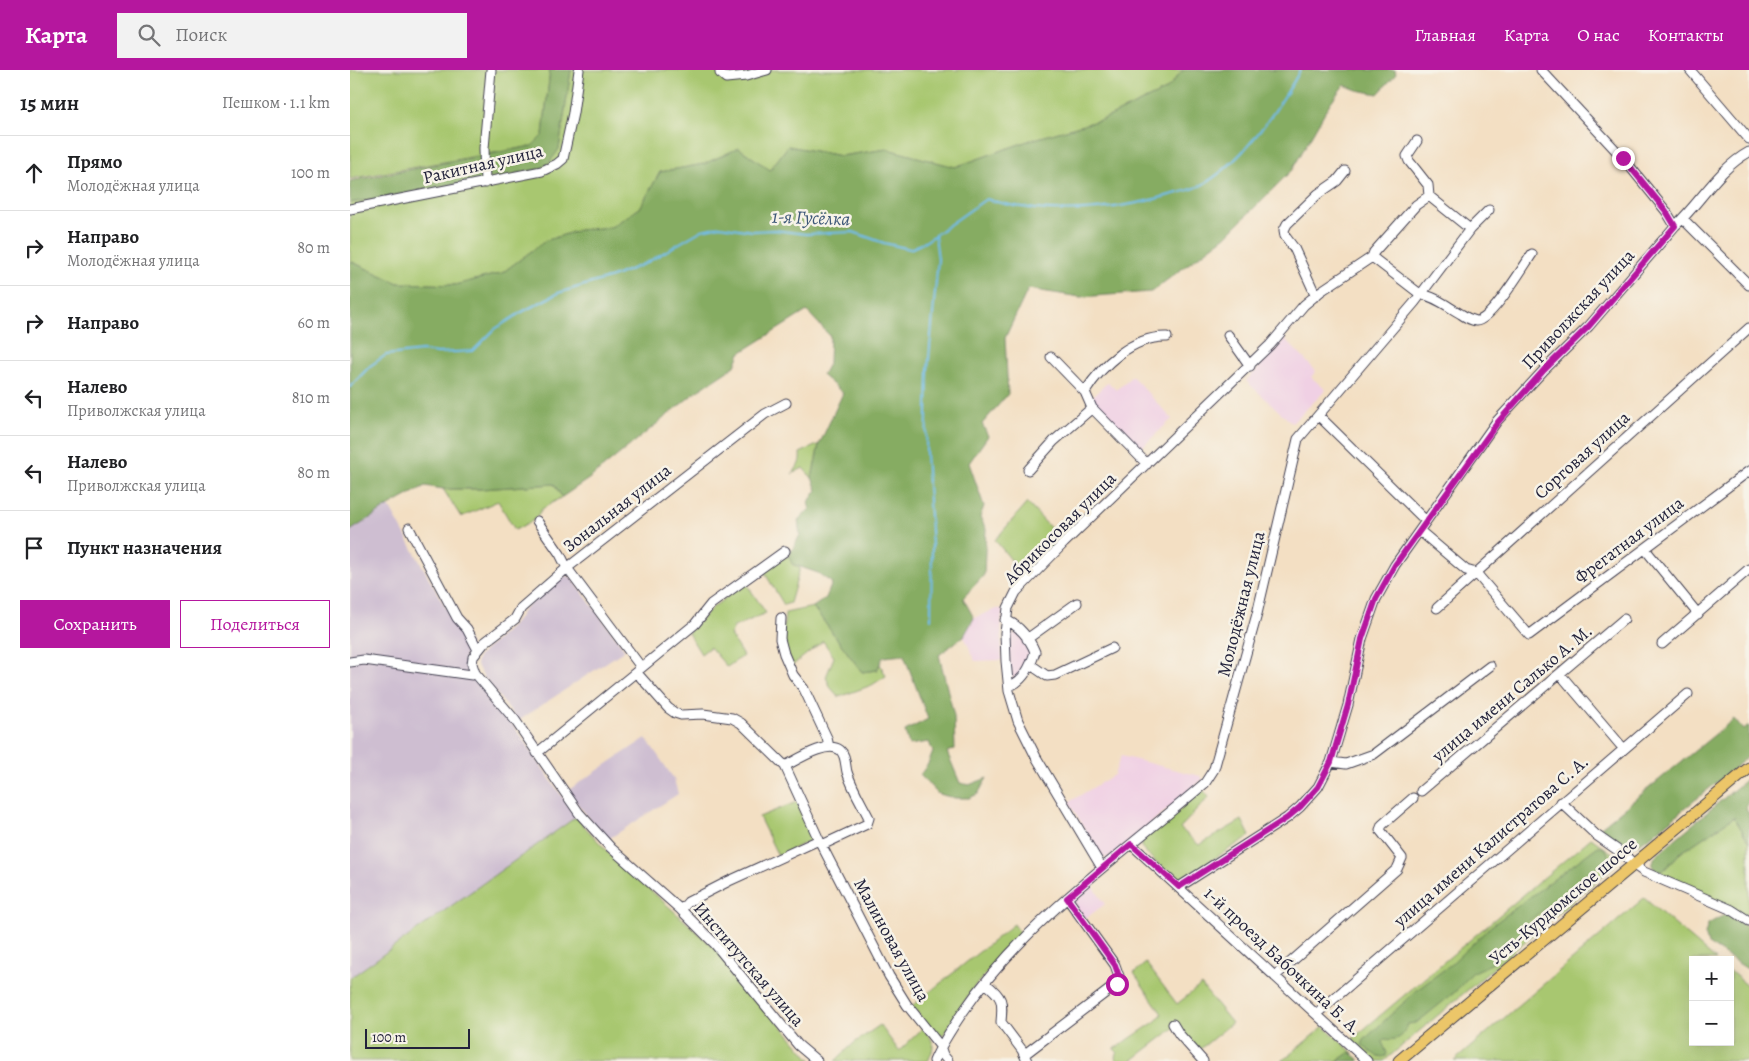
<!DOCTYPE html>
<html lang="ru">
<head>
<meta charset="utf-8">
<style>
	body { margin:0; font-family:Alegreya,serif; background:#f2f2f2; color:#202124 }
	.controls { position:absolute; right:15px; bottom:15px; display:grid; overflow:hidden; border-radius:0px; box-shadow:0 5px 20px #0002 }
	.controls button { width:45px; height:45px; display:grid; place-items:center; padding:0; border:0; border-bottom:1px solid #e0e0e0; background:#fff; color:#202124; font:25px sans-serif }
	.scale { position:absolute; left:15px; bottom:12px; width:105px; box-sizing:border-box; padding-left:5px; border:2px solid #22223b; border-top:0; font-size:14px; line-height:18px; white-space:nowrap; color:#22223b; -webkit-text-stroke:4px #f7f3e8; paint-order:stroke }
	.stop { position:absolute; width:15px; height:15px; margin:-11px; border:4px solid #b5179e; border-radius:50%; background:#fff }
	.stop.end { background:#b5179e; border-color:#fff; box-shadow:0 1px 5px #0008 }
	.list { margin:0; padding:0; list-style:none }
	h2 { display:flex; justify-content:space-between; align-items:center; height:65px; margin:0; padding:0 20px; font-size:21px }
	h2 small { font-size:16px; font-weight:400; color:#757577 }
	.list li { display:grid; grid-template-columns:32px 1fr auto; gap:15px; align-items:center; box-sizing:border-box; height:75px; padding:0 20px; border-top:1px solid #e0e0e0 }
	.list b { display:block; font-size:19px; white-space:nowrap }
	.list p { margin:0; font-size:16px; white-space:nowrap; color:#757577 }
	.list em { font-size:16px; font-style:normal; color:#757577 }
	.actions { display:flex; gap:10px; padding:15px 20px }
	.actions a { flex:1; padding:11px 0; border:1px solid #b5179e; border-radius:0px; text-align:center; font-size:18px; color:#b5179e }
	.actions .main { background:#b5179e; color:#fff }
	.icon { flex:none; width:28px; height:28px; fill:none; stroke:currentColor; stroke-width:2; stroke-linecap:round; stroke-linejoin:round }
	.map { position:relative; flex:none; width:1399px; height:991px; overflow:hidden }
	header { display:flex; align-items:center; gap:30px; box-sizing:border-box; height:70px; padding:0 25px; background:#b5179e; color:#fff }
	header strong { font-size:24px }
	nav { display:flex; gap:28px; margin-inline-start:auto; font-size:18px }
	.search { width:350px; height:45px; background:#f2f2f2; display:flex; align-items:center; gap:12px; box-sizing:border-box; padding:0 18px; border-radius:0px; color:#757577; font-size:19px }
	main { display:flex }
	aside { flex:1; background:#fff }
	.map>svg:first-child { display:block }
	.built { fill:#f0d0e4 }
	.industrial { fill:#cebed1 }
	.green { fill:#a8c76f; stroke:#657455 }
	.forest { fill:#86ac62; stroke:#54674e }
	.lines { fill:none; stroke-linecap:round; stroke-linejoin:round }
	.stream { stroke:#72bdeb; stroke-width:2 }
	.minor-casing { stroke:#413e4f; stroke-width:11 }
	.major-casing { stroke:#413e4f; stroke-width:13 }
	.minor { stroke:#fff; stroke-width:9 }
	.major { stroke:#ecc669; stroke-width:11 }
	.route { stroke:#b5179e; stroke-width:6 }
	.labels { text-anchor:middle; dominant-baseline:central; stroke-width:5; stroke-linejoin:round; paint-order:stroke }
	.street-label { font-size:18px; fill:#22223b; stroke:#f7f3e8 }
	.water-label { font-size:19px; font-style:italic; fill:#3e5879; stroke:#f7f3e8 }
</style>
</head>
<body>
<header>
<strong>Карта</strong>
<div class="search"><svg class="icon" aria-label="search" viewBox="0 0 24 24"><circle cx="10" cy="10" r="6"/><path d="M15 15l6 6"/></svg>Поиск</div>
<nav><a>Главная</a><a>Карта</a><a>О нас</a><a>Контакты</a></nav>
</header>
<main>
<aside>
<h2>15 мин<small>Пешком · 1.1 km</small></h2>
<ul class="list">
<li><svg class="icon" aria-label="ahead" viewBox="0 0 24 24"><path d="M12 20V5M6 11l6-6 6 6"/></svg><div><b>Прямо</b><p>Молодёжная улица</p></div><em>100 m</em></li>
<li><svg class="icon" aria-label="right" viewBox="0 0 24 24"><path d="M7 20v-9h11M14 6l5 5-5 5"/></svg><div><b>Направо</b><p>Молодёжная улица</p></div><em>80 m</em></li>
<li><svg class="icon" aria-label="right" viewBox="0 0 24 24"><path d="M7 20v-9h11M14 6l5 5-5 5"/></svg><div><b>Направо</b></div><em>60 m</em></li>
<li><svg class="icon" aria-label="left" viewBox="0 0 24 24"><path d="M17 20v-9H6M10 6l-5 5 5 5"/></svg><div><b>Налево</b><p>Приволжская улица</p></div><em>810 m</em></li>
<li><svg class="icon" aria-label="left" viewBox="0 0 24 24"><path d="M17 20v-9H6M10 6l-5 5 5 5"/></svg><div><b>Налево</b><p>Приволжская улица</p></div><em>80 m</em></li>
<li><svg class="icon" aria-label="arrive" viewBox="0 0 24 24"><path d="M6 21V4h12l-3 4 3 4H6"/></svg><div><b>Пункт назначения</b></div></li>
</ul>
<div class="actions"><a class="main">Сохранить</a><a>Поделиться</a></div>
</aside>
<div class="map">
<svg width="1399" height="991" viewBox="0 0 1399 991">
	<rect width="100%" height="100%" fill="#f7f3e8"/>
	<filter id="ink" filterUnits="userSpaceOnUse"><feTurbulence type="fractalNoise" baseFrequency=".02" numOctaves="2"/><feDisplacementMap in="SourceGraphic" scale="10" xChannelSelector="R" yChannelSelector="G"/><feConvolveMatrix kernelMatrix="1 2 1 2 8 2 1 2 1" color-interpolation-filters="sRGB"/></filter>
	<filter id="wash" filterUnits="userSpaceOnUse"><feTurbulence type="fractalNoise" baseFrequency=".0096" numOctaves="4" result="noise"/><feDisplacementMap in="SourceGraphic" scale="20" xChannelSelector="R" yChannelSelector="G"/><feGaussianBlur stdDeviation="1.12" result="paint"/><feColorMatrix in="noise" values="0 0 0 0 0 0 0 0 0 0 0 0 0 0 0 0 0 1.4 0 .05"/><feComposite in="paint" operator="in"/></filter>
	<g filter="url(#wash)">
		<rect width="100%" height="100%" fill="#f3dfc3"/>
		<path class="built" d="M935,269l31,32 -5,6 15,13 -34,33 -46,-42z
			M782,306l40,43 -33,31 -48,-52 17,-16 8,8z
			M646,539h7l-2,14 1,37 -27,1 -11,-25 10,-18z
			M661,564h9l11,18 -2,9 -13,17 -5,-1 -4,-38z
			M771,686l79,20 3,3 -91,77 -7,2 -7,-7 -29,-49 45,-27z
			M741,813l14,21 -27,20 -13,-19z"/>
		<path class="industrial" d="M39,436l51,92 30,46 -6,15 13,23 34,40 65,95 -226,161v-447z
			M215,506l6,1 54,73 -107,71 -35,-45 -7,-12 2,-7 38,-35 8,-13 36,-32z
			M296,668l28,41 4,15 -71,46 -40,-49z"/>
		<path class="green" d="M0,0h200l-7,65 -11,11 -182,33z
			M221,0h612l-17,20 -62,29 -73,21 -76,27 -68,-18 -46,7 -53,-10 -18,24 -31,-22 -35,16 -44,8 -20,36 -29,19 -32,3 -34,11 -43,32 -47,12 -57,-2 -48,-22v-58l38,-6 171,-48z
			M469,374l-7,34 -9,-10 -11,6c6,-7 9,-12 8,-21z
			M204,414l8,13 -20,12 -8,11 -19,10 -17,-29 -37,16 -18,-28h38z
			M677,433l34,36 -37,37 -29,-36z
			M439,486l3,8 8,4 -10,35 -6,2 -21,-35 18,-12z
			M396,513l20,30 -32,14 -4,8 13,21 -16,11 -17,-20 -9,7 -13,-21 25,-26z
			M463,537l49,65 15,-2 3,-6 6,12 -14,9 -33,12 -9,-10 -4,-10 8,-20 -11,-16 -30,24c-11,-20 -10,-30 -8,-52z
			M853,720l6,7 -29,31 19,17 43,-25 8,16 -67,42 -5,1 -7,-1 -30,-31 1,-7z
			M449,731l14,37 -2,2 -33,16 -19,-39z
			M226,747l32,35 108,97 96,112h-462v-83z
			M1384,747l15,25v75l-94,-46h8l17,-18z
			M1241,768l24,17 -1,11 -230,195h-9l-4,-2 -20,-19z
			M1294,828l72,62h-23v82h37v-71l19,16v74h-295z
			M664,854l7,11 -47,52 -31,48 -5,1 -4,-2 -22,-28z
			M796,893l31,41 24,-19 31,38 -33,27 -21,-25 -47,36h-15l-1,-5 3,-3 -4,-4 42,-28 6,-7 -28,-41z
			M530,955l19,26 24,-23c11,13 13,17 5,33h-93l19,-18z
			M974,956l30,28 -4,-2 -13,9h-55z"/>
		<path class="forest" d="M200,0h21l-12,79 -10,14 -10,6 -189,34v-22l182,-35 11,-11z
			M833,0h212l1,4 -18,20 -21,-4 -13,-5 -14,18 -38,67 -66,66 -75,56 -71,5 -52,-8 -23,49 3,56 -26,30 6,12 -19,27 15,43 -4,11 6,12 -2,46 -21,23 11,20 -10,18 -25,19 15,61 1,33 -8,3 13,31 9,2 18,-7 -9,16 -9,4h-14l-17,-4 -18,-19 8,-11 5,-12 -4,-10 -20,3 -4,-14 23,-12 -24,-64 -21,2 -6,13 -15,2 -49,-65 13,-9 6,-15 -14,-10 -26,-9 -3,-8 11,-21 -2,-15 12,-11 -2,-6 9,-13 -5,-12 7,-33 24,-52 -21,-18 7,-13 1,-26 -23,-25 -67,42 -5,13 -39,26 -106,86 -28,19 -8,-13 -73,5h-38l-18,-3 -36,20 -39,25v-270l48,22 57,2 47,-12 43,-32 34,-11 32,-3 29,-19 20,-36 44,-8 35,-16 31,22 18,-24 53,10 46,-7 68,18 76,-27 73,-21 62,-29z
			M1384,649l9,11 6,-4v30l-98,80c-26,18 -32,13 -55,-5z
			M1399,707v25l-3,6 3,6v28l-15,-25 -54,36 -17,18h-8l-3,-6 3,-9z
			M1248,776c8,2 10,5 11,13l-7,4 -18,18 -24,16 -34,26 -8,13 -13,11 -12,16 -21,10 -16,18 -32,26 -8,6 -8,1c-4,13 -10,17 -24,15l-2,3 5,11 -1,3c-7,4 -18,-6 -24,-11l2,-5 53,-50 33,-25 40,-38z
			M1376,844l23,14v42l-41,-26 -3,-10 3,-10z
			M1000,982l9,7v2h-22z"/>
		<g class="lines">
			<path class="stream" d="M0,317l20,-21 16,-11 36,-4 16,2 35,-2 22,-22 25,-16 38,-20 54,-16 34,-14 56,-33 18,-4 32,5 22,-1 32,4 47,-2 31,11 26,6 15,-7 61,-43c60,18 124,13 184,-4 10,-3 23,-5 32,-10 31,-18 52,-45 72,-73 9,-14 19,-27 26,-42
				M581,549l1,-73 -6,-92 2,-85 10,-110 -3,-24"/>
		</g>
	</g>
	<g filter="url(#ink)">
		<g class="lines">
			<defs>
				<path id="minor" d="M370,0v3l6,5 20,-2 21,-6
					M1340,0l59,69
					M1067,71l-10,15 2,5 19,24 1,11 41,33
					M135,113l-1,-35 7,-78
					M0,139l192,-38 15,-7 6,-5 10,-46 6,-43
					M1333,149l66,66
					M1325,156c25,-23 43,-57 74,-74
					M1022,187l48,37
					M1070,224c15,2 28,13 41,20 4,3 10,6 15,7 15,0 47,-54 56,-67
					M966,226l-22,-48 -9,-12 -1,-6 3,-6 31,-30 19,-13 8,-10
					M878,265l22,31
					M701,287l34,35 7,16 55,56
					M735,322c17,-27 48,-56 82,-55
					M436,333l-21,11 -198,154 -46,40 -6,11 -30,23 -12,15 -1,7 3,9 40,47 64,93 32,35 70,62 33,33 84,102 19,16
					M969,346l107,105
					M678,400l26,-29 38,-33
					M187,451l23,33 7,14 74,99
					M59,458l48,90 10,11 11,21
					M1070,461l46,39 10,3 53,62 220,-164
					M1295,479l53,65
					M1087,538l312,-280
					M431,548l-1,21 4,15 9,21 11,14 23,49 2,9
					M655,550c13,4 25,19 30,32 -4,13 -12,30 -26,34
					M677,569l50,-36
					M1312,574l87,-75
					M0,592l14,-2 108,15 3,-2
					M681,595l16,11 8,-1 57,-27
					M286,602l32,36 7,5 6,2 22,-1 29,4 9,5 44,43 34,74 70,136 18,29 33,41 3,9 5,6
					M1210,604l63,74
					M187,683l158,-129 16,-20 74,-53
					M981,692l15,2 28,-10 116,-88
					M435,696c12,-6 42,-26 55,-16 6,5 5,14 7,22 5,16 15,32 22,46l-2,6 -45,21
					M1071,721l203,-172
					M1211,732l35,33 30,21 8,9 10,7 88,38 17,11
					M781,774l236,217
					M752,798l-66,-111 -18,-36 -9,-30 -3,-30 -1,-28 3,-25 8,-16 48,-49 206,-198 34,-40 17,-14 51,-34 2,-5 42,-47 13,-9
					M829,817l108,-69 13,-11 18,-20 13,-25 17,-57 14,-66 14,-40 19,-34 102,-144 47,-51 45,-44 86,-100 -9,-15 -43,-53 -82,-88
					M331,840l7,-8 41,-21 90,-41
					M925,906l122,-107 5,-11 -22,-28 2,-5 31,-27
					M635,913c18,14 18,18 16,39l21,28 5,11
					M966,944l372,-320
					M823,954l6,10 24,27
					M675,984l92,-70 3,-5 -5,-14 -48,-67
					M584,991c8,-18 18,-33 29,-49 63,-92 158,-157 242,-229l9,-14 43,-155 41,-175 117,-137 55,-73 19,-19"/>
				<path id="major" d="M1049,991l350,-293"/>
			</defs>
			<use href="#minor" class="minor-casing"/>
			<use href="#major" class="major-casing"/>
			<use href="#minor" class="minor"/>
			<use href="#major" class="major"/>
		</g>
	</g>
	<g class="lines" filter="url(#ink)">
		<path class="route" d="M767,914l3,-5 -5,-14 -48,-67 64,-54 48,43 108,-69 13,-11 18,-20 13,-25 17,-57 14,-66 14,-40 19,-34 103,-143 46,-52 45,-44 86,-100 -9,-15 -43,-53"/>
	</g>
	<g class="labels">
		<g class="street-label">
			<text transform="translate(133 94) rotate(-13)">Ракитная улица</text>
			<text transform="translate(1228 239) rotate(-47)">Приволжская улица</text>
			<text transform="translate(1232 385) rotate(-42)">Сорговая улица</text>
			<text transform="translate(267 438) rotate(-38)">Зональная улица</text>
			<text transform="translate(710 458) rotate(-45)">Абрикосовая улица</text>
			<text transform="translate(1279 470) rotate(-37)">Фрегатная улица</text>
			<text transform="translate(891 534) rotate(-76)">Молодёжная улица</text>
			<text transform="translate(1162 623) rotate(-40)">улица имени Салько А. М.</text>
			<text transform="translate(1141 771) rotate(-41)">улица имени Калистратова С. А.</text>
			<text transform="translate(1213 831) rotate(-40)">Усть-Курдюмское шоссе</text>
			<text transform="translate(542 870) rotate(61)">Малиновая улица</text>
			<text transform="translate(933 891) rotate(43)">1-й проезд Бабочкина Б. А.</text>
			<text transform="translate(399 894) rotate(49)">Институтская улица</text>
		</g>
		<g class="water-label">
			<text transform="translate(461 148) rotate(2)">1-я Гусёлка</text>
		</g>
	</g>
</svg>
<div class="controls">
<button>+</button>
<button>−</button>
</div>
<div class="scale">100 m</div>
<div class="stop" style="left:767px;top:914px"></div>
<div class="stop end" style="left:1273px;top:88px"></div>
</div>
</main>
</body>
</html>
